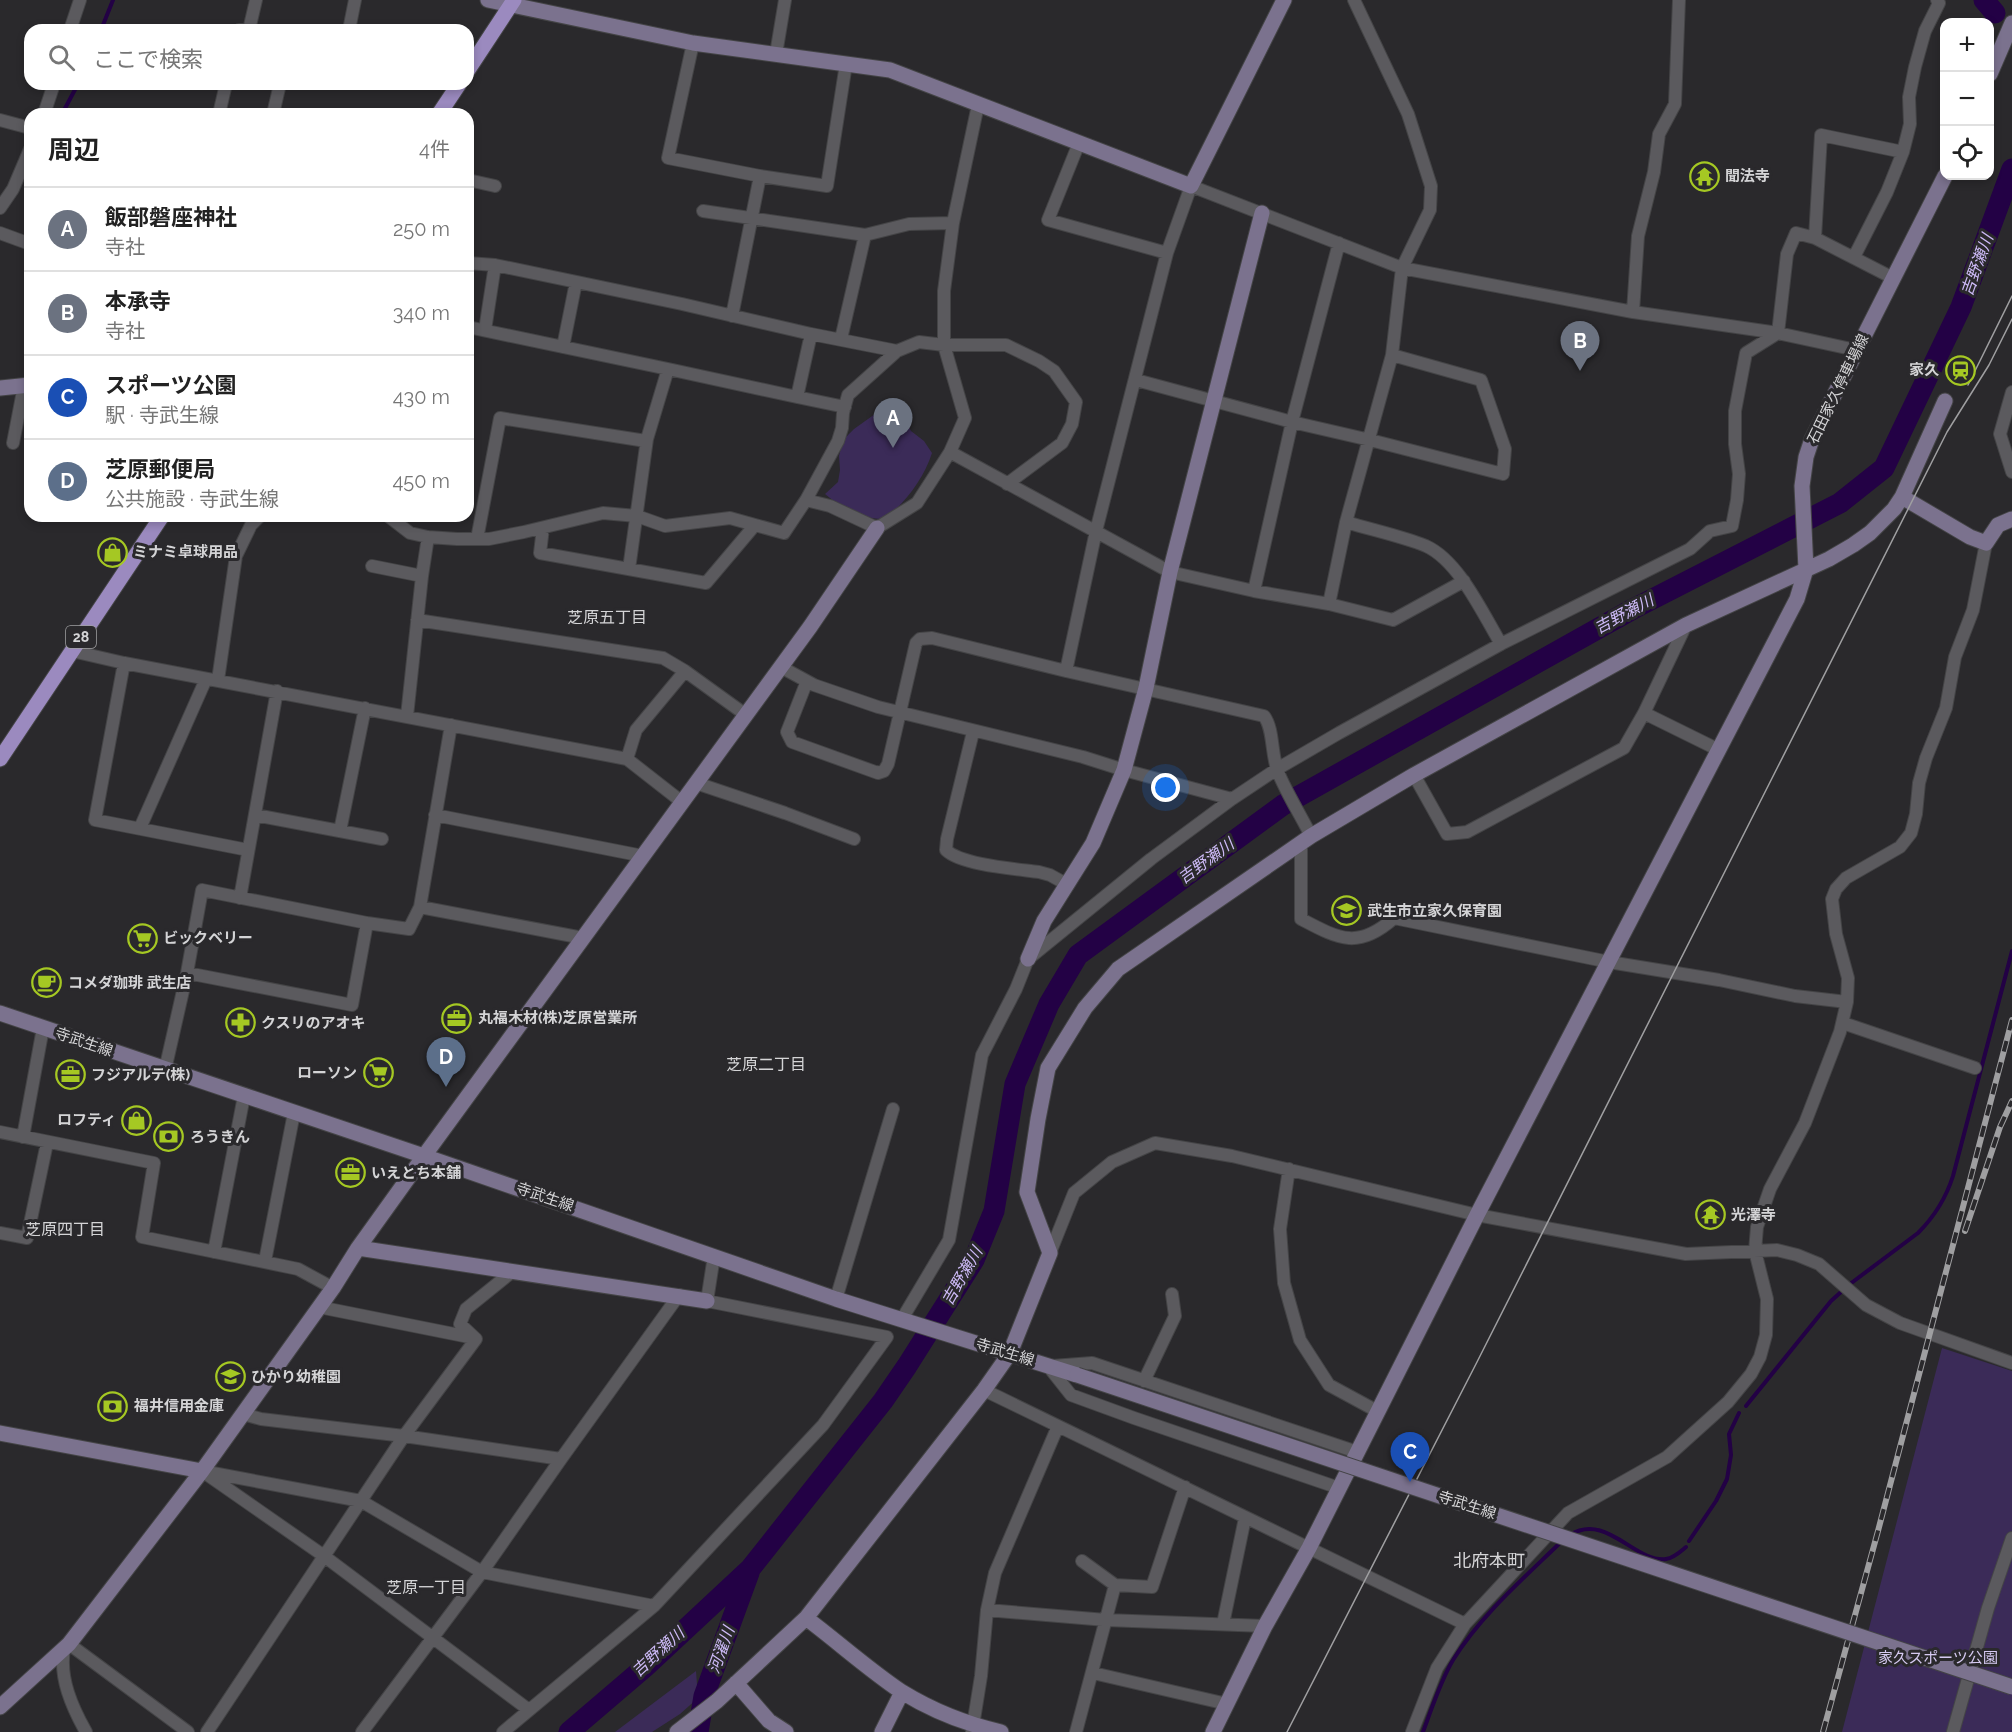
<!DOCTYPE html>
<html lang="ja">
<head>
<meta charset="utf-8">
<style>
	body { margin:0; font-family:Raleway,"Noto Sans JP",sans-serif; background:#f6f6f6; color:#222 }
	.controls { position:absolute; right:18px; top:18px; display:grid; overflow:hidden; border-radius:12px; box-shadow:0 3px 9px #0003 }
	.controls button { width:54px; height:54px; display:grid; place-items:center; padding:0; border:0; border-bottom:2px solid #e0e0e0; background:#fff; color:#222; font:30px sans-serif }
	.you { position:absolute; left:1166px; top:788px; width:21px; height:21px; margin:-15px; border:4px solid #fff; border-radius:50%; background:#1a73e8; box-shadow:0 0 0 9px #1a73e833 }
	.badge { display:grid; place-items:center; width:39px; height:39px; border-radius:50%; background:#5d6d22; color:#fff; font-size:20px; font-weight:700 }
	.pin { position:absolute; translate:-50% -50px; filter:drop-shadow(0 2px 3px #0008) }
	.pin::after { content:''; position:absolute; top:32px; width:21px; height:18px; background:inherit; clip-path:polygon(0 0,100% 0,50% 100%) }
	.list { margin:0; padding:0; list-style:none }
	h2 { display:flex; justify-content:space-between; align-items:center; height:78px; margin:0; padding:0 24px; font-size:26px }
	h2 small { font-size:20px; font-weight:400; color:#767676 }
	.list li { display:grid; grid-template-columns:39px 1fr auto; gap:18px; align-items:center; box-sizing:border-box; height:84px; padding:0 24px; border-top:2px solid #e0e0e0 }
	.list b { display:block; font-size:22px; white-space:nowrap }
	.list p { margin:0; font-size:20px; white-space:nowrap; color:#767676 }
	.list em { font-size:20px; font-style:normal; color:#767676 }
	.icon { flex:none; width:33px; height:33px; fill:none; stroke:currentColor; stroke-width:2; stroke-linecap:round; stroke-linejoin:round }
	.map { position:relative; flex:none; width:2012px; height:1732px; overflow:hidden }
	.search { position:absolute; background:#fff; box-shadow:0 3px 9px #0003; left:24px; top:24px; width:450px; height:66px; display:flex; align-items:center; gap:15px; box-sizing:border-box; padding:0 21px; border-radius:18px; color:#767676; font-size:22px }
	.panel { position:absolute; background:#fff; box-shadow:0 3px 9px #0003; left:24px; top:108px; width:450px; height:414px; border-radius:18px }
	.map>svg:first-child { display:block }
	.green { fill:#3b2b58 }
	.lines { fill:none; stroke-linecap:round; stroke-linejoin:round }
	.stream { stroke:#230145; stroke-width:4 }
	.river { stroke:#230145; stroke-width:21 }
	.street-casing { stroke:#444446; stroke-width:14 }
	.secondary-casing { stroke:#444446; stroke-width:17 }
	.primary-casing { stroke:#444446; stroke-width:17 }
	.street { stroke:#5b5a5e; stroke-width:12 }
	.secondary { stroke:#7b728e; stroke-width:15 }
	.primary { stroke:#9b8abf; stroke-width:15 }
	.tram { stroke:#9f9fa1; stroke-width:1.5 }
	.rail-casing { stroke:#9f9fa1; stroke-width:6 }
	.rail { stroke:#2a292c; stroke-width:4; stroke-dasharray:11; stroke-linecap:butt }
	.secondary-bridge-casing { stroke:#444446; stroke-width:17; stroke-linecap:butt }
	.secondary-bridge { stroke:#7b728e; stroke-width:15 }
	.labels { text-anchor:middle; dominant-baseline:central; stroke-width:6; stroke-linejoin:round; paint-order:stroke }
	.shield { fill:#2a292c; stroke:#a1a1a3; stroke-width:1.5 }
	.shield-label { font-size:14px; font-weight:bold; fill:#d4d4d6 }
	.poi-label { font-size:15px; font-weight:bold; fill:#d4d4d6; stroke:#2a292c; text-anchor:start }
	.street-label { font-size:15px; fill:#d4d4d6; stroke:#2a292c }
	.park-label { font-size:15px; fill:#d6caf2; stroke:#2a292c }
	.water-label { font-size:16px; font-style:italic; fill:#cebbf8; stroke:#2a292c }
	.neighbourhood-label { font-size:16px; fill:#d4d4d6; stroke:#2a292c }
	.quarter-label { font-size:18px; fill:#d4d4d6; stroke:#2a292c }
</style>
</head>
<body>
<div class="map">
<svg width="2012" height="1732" viewBox="0 0 2012 1732">
	<rect width="100%" height="100%" fill="#2a292c"/>
	<path class="green" d="M893,412l11,4 7,15 13,10 8,12c-8,25 -26,49 -47,66 -21,1 -45,-12 -60,-25l13,-12 2,-12 -1,-14 4,-16 11,-11 21,-15z
		M1942,1348l70,23v361h-170z
		M696,1671l2,27 -18,16 -28,18h-37z"/>
	<g class="lines">
		<path class="stream" d="M101,30l12,-30
			M62,114l16,-30
			M1850,1284l68,-51c17,-17 28,-35 35,-57l59,-225
			M1746,1406l85,-105 10,-9
			M1570,1535c36,-23 65,28 96,24 8,-1 14,-7 20,-12
			M1689,1541l27,-40 11,-22 4,-24 -2,-21 10,-21
			M1423,1732c9,-24 17,-50 30,-72 28,-45 71,-82 109,-119"/>
		<path class="river" d="M1984,0l11,13
			M569,1732l76,-65 105,-98 133,-168 24,-35 67,-106 20,-49 21,-127 34,-80 29,-49 205,-150 350,-196 207,-106 44,-35 77,-161 51,-138
			M698,1732l6,-36 45,-123"/>
		<defs>
			<path id="street" d="M70,30l10,-30
				M239,30h10l7,-30
				M349,30l6,-30
				M693,43l-25,115 92,18 -28,140
				M776,54l9,-54
				M44,114l10,-30
				M219,114l7,-30
				M273,114l7,-30
				M0,120l30,8
				M1079,143l-31,77 119,33
				M760,176l67,10 19,-122
				M468,180l27,6
				M0,208l13,-19 17,-40
				M703,211l162,24 44,-11 44,-1
				M0,233l30,11
				M1815,238l6,-103 82,17
				M1854,257l33,-65 16,-40 7,-28 -1,-27 6,-30 10,-36 14,-28 -2,-3
				M468,263l27,2 187,39 129,30 -14,63 -129,-28 -21,70 -18,130
				M1633,312l5,-76 16,-64 5,-38 16,-30 4,-104
				M468,327l200,42
				M485,330l10,-65
				M811,334l86,17 22,-9 25,3h62l33,16 15,10 22,31 -4,22 -10,19 -55,41
				M841,339l24,-104
				M563,347l13,-65
				M1136,380l156,42 78,18 133,34 2,-25 -24,-69 -89,-25
				M2012,392l-12,42 12,38
				M797,397l48,10
				M13,443l11,-57
				M950,452l220,120 84,19 75,13 64,16 71,-39
				M806,500l32,-59 4,-13 1,-15 5,-18 49,-44
				M388,516l22,17 18,4 29,2h32l35,-7 79,-19 34,3 28,10 65,-8 54,15 22,-33 24,6 47,22 40,-25 33,-51 15,-34 -21,-73v-54l9,-68 25,-118
				M1346,522c26,8 55,14 80,24 33,15 57,68 75,98
				M543,528l-3,25 166,30 49,-58
				M477,539l23,-121 146,23
				M372,566l50,10
				M1254,591l38,-169 47,-179
				M1329,604l17,-82 46,-167 10,-87 28,-58 1,-24 -23,-72 -54,-114
				M417,620l246,38 22,13
				M72,651l52,12 503,96 55,43
				M124,663l-29,157 153,30
				M781,667l33,18 64,22 205,50 41,13 108,29
				M218,680l18,-124 15,-31 9,-9
				M807,681l-20,51 5,10 86,31 6,-2 4,-7 28,-121 4,-4 12,-1 134,33
				M1644,713l75,37
				M407,716l15,-140 6,-39
				M973,732l-26,107 -1,11c15,15 71,19 93,22l11,3 18,10
				M627,759l9,-29 49,-59 61,44
				M1414,775l33,59 20,-2 157,-84 20,-35 42,-88
				M696,783l89,30 69,26
				M255,815l127,24
				M435,815l208,41
				M140,828l66,-149
				M340,831l25,-123
				M1311,836c-11,-22 -24,-42 -33,-64 -7,-17 -4,-43 -14,-56l-198,-45 30,-140 71,-278 24,-67 211,82 231,44 145,21 78,17
				M1301,843v76c38,20 57,31 93,-1l215,44 110,18 76,16 52,6
				M240,898l37,-207
				M420,907l163,31
				M187,973l165,32 15,-82
				M1843,1023l132,45
				M165,1070l22,-97 15,-83 165,33 42,6 11,-22 31,-182
				M0,1132l154,31 -12,74 156,32 35,19
				M23,1137l20,-109
				M1289,1169l-9,60 4,54 16,57 29,45 48,26
				M0,1233l27,5 20,-95
				M214,1252l30,-156
				M1050,1253l24,-60 38,-31 43,-19 77,13 245,59 209,39 91,-4 20,5 22,9 47,41 34,18 112,40
				M265,1261l29,-148
				M836,1299l57,-190
				M319,1307l155,31
				M902,1319l47,-79 33,-185 34,-66 12,-30 123,-100 81,-60 45,-30 62,-36 162,-89 189,-95 20,-18 22,-5 5,-26 2,-26 -4,-30v-33l11,-58 32,-20 9,-79 9,-21 19,5 78,40
				M1048,1366l23,29 63,23 205,70
				M1052,1366l40,-3 265,89
				M1144,1381l31,-65 -3,-22
				M984,1390l481,234
				M243,1414l18,5 143,17 157,23
				M202,1471l159,30 121,71 172,34
				M205,1473l119,83 205,154
				M1082,1561l33,24 37,2 33,-100
				M987,1610l119,10 159,6
				M1223,1624l22,-106
				M69,1644l119,88
				M64,1649c-5,29 8,58 22,83
				M1093,1673l134,31
				M207,1732l197,-296 72,-97 -16,-15 6,-15 47,-38
				M362,1732l120,-160 79,-113 118,-164
				M503,1732l151,-126 169,-181 64,-88 -180,-36 7,-45
				M972,1732l9,-56 6,-66 8,-37 63,-147
				M1076,1732l39,-147
				M1412,1732l25,-64 28,-44 103,-111 99,-56 61,-55 23,-28 9,-17 6,-22 1,-36 -12,-48 2,-24 13,-38 35,-66 35,-91 7,-30 1,-24 -12,-44 -4,-35 4,-10 10,-11 54,-31 11,-14 5,-19 3,-31 7,-25 20,-50 9,-51 18,-47 13,-67
				M1953,1732l35,-124 24,-70"/>
			<path id="secondary" d="M488,0l205,43 197,27 301,116 93,-186
				M1990,74l22,-51
				M0,388l30,-3
				M1902,497l68,40 16,6 12,-18 14,-6
				M1028,959l16,-38 49,-78 31,-73 22,-82 24,-116 92,-359
				M0,1013l424,143 412,143 241,76
				M358,1248l349,53
				M0,1433l202,38
				M806,1618c32,24 63,52 96,74 31,19 64,32 99,40
				M736,1683l33,38 17,11
				M0,1707l69,-63 133,-173 131,-183 25,-40 66,-92 386,-529 67,-99
				M677,1732l40,-31 89,-83 178,-228 26,-37 40,-100 -23,-61 11,-73 10,-51 37,-60 33,-39 193,-133 103,-61 272,-150 143,-66 24,-14 17,-12 24,-24 8,-12 43,-96
				M882,1732l20,-40
				M1213,1732l52,-106 44,-78 168,-333 320,-616 9,-30 -4,-83 4,-29 6,-18 133,-263"/>
			<path id="primary" d="M468,70l46,-70
				M439,114l20,-30
				M0,759l162,-243"/>
		</defs>
		<use href="#street" class="street-casing"/>
		<use href="#secondary" class="secondary-casing"/>
		<use href="#primary" class="primary-casing"/>
		<use href="#street" class="street"/>
		<use href="#secondary" class="secondary"/>
		<use href="#primary" class="primary"/>
		<path class="tram" d="M1968,385l44,-89
			M1287,1732l190,-370 470,-930 42,-67 23,-46"/>
		<defs>
			<path id="rail" d="M1965,1231l35,-104 12,-26
				M1823,1732l55,-201 134,-511"/>
		</defs>
		<use href="#rail" class="rail-casing"/>
		<use href="#rail" class="rail"/>
		<defs>
			<path id="secondary-bridge" d="M1077,1375l935,312"/>
		</defs>
		<use href="#secondary-bridge" class="secondary-bridge-casing"/>
		<use href="#secondary-bridge" class="secondary-bridge"/>
	</g>
	<defs>
		<symbol id="temple-ring" viewBox="-11 -11 22 22"><circle r="9.5" fill="#2a292c" stroke="#a5c823" stroke-width="1.5"/><path d="M0-6L5-2H3V0L6.5 2.5H4V6H1.5V3h-3V6H-4V2.5H-6.5L-3 0V-2H-5Z" fill="#a5c823"/></symbol>
		<symbol id="station-ring" viewBox="-11 -11 22 22"><circle r="9.5" fill="#2a292c" stroke="#a5c823" stroke-width="1.5"/><path d="M-3-6H3Q5-6 5-4V2Q5 4 3 4L4.5 6H3L1.5 4h-3L-3 6H-4.5L-3 4Q-5 4-5 2V-4Q-5-6-3-6ZM-3.5-4v3h7v-3ZM-3.5 1v1.5H-2V1ZM2 1v1.5H3.5V1Z" fill="#a5c823"/></symbol>
		<symbol id="shop-ring" viewBox="-11 -11 22 22"><circle r="9.5" fill="#2a292c" stroke="#a5c823" stroke-width="1.5"/><path d="M-5-2.5h2.3a2.7 3.5 0 0 1 5.4 0H5L5.5 6h-11ZM-1.5-2.5h3a1.5 2.3 0 0 0-3 0Z" fill="#a5c823"/></symbol>
		<symbol id="school-ring" viewBox="-11 -11 22 22"><circle r="9.5" fill="#2a292c" stroke="#a5c823" stroke-width="1.5"/><path d="M0-5L7-2L0 1L-7-2ZM-4 1L0 2.5L4 1V4Q0 6-4 4Z" fill="#a5c823"/></symbol>
		<symbol id="supermarket-ring" viewBox="-11 -11 22 22"><circle r="9.5" fill="#2a292c" stroke="#a5c823" stroke-width="1.5"/><path d="M-6-5.5h2.5l.6 2H6L4.5 2H-2.5L-4.4-4H-6ZM-1.5 3.2a1.3 1.3 0 1 0 .1 0ZM3 3.2a1.3 1.3 0 1 0 .1 0Z" fill="#a5c823"/></symbol>
		<symbol id="cafe-ring" viewBox="-11 -11 22 22"><circle r="9.5" fill="#2a292c" stroke="#a5c823" stroke-width="1.5"/><path d="M-5.5-4.5H6V0H3Q3 3.5 0 3.5H-2.5Q-5.5 3.5-5.5 0ZM3-3.2v2h1.7v-2ZM-6 4.5H4V6H-6Z" fill="#a5c823"/></symbol>
		<symbol id="office-ring" viewBox="-11 -11 22 22"><circle r="9.5" fill="#2a292c" stroke="#a5c823" stroke-width="1.5"/><path d="M-6-3h4V-5.5h4V-3h4V5H-6ZM-1-4.5V-3h2v-1.5ZM-6 0V1H6V0Z" fill="#a5c823"/></symbol>
		<symbol id="pharmacy-ring" viewBox="-11 -11 22 22"><circle r="9.5" fill="#2a292c" stroke="#a5c823" stroke-width="1.5"/><path d="M-2-6h4v4h4v4h-4v4h-4v-4h-4v-4h4Z" fill="#a5c823"/></symbol>
		<symbol id="bank-ring" viewBox="-11 -11 22 22"><circle r="9.5" fill="#2a292c" stroke="#a5c823" stroke-width="1.5"/><path d="M-6-4H6V4H-6ZM0-2.3a2.3 2.3 0 1 0 0 4.6a2.3 2.3 0 1 0 0-4.6Z" fill="#a5c823"/></symbol>
	</defs>
	<g fill-rule="evenodd">
		<use href="#temple-ring" x="1688" y="160" width="33" height="33"/>
		<use href="#station-ring" x="1944" y="354" width="33" height="33"/>
		<use href="#shop-ring" x="96" y="536" width="33" height="33"/>
		<use href="#school-ring" x="1330" y="894" width="33" height="33"/>
		<use href="#supermarket-ring" x="126" y="922" width="33" height="33"/>
		<use href="#cafe-ring" x="30" y="966" width="33" height="33"/>
		<use href="#office-ring" x="440" y="1002" width="33" height="33"/>
		<use href="#pharmacy-ring" x="224" y="1006" width="33" height="33"/>
		<use href="#supermarket-ring" x="362" y="1056" width="33" height="33"/>
		<use href="#office-ring" x="54" y="1058" width="33" height="33"/>
		<use href="#shop-ring" x="120" y="1104" width="33" height="33"/>
		<use href="#bank-ring" x="152" y="1120" width="33" height="33"/>
		<use href="#office-ring" x="334" y="1156" width="33" height="33"/>
		<use href="#temple-ring" x="1694" y="1198" width="33" height="33"/>
		<use href="#school-ring" x="214" y="1360" width="33" height="33"/>
		<use href="#bank-ring" x="96" y="1390" width="33" height="33"/>
	</g>
	<g class="labels">
		<rect class="shield" x="66" y="626" width="30" height="22" rx="4.5"/>
		<g class="shield-label">
			<text x="81" y="637">28</text>
		</g>
		<g class="poi-label">
			<text x="1725" y="176">聞法寺</text>
			<text x="1939" y="370" text-anchor="end">家久</text>
			<text x="133" y="552">ミナミ卓球用品</text>
			<text x="1367" y="911">武生市立家久保育園</text>
			<text x="163" y="938">ビックベリー</text>
			<text x="68" y="983">コメダ珈琲 武生店</text>
			<text x="478" y="1018">丸福木材(株)芝原営業所</text>
			<text x="261" y="1023">クスリのアオキ</text>
			<text x="357" y="1073" text-anchor="end">ローソン</text>
			<text x="91" y="1075">フジアルテ(株)</text>
			<text x="116" y="1120" text-anchor="end">ロフティ</text>
			<text x="190" y="1137">ろうきん</text>
			<text x="371" y="1173">いえとち本舗</text>
			<text x="1731" y="1215">光澤寺</text>
			<text x="251" y="1377">ひかり幼稚園</text>
			<text x="134" y="1406">福井信用金庫</text>
		</g>
		<g class="street-label">
			<text transform="translate(1838 389) rotate(-64)">石田家久停車場線</text>
			<text transform="translate(84 1042) rotate(19)">寺武生線</text>
			<text transform="translate(545 1197) rotate(19)">寺武生線</text>
			<text transform="translate(1005 1352) rotate(17)">寺武生線</text>
			<text transform="translate(1467 1505) rotate(18)">寺武生線</text>
		</g>
		<g class="park-label">
			<text x="1938" y="1658">家久スポーツ公園</text>
		</g>
		<g class="water-label">
			<text transform="translate(1977 265) rotate(-70)">吉野瀬川</text>
			<text transform="translate(1624 614) rotate(-28)">吉野瀬川</text>
			<text transform="translate(1206 861) rotate(-36)">吉野瀬川</text>
			<text transform="translate(962 1276) rotate(-60)">吉野瀬川</text>
			<text transform="translate(721 1650) rotate(-70)">河濯川</text>
			<text transform="translate(658 1652) rotate(-42)">吉野瀬川</text>
		</g>
		<g class="neighbourhood-label">
			<text x="607" y="617">芝原五丁目</text>
			<text x="766" y="1064">芝原二丁目</text>
			<text x="65" y="1229">芝原四丁目</text>
			<text x="426" y="1587">芝原一丁目</text>
		</g>
		<g class="quarter-label">
			<text x="1489" y="1560">北府本町</text>
		</g>
	</g>
</svg>
<div class="controls">
<button>+</button>
<button>−</button>
<button><svg class="icon" aria-label="locate" viewBox="0 0 24 24"><circle cx="12" cy="12" r="6"/><path d="M12 2v4M12 18v4M2 12h4M18 12h4"/></svg></button>
</div>
<div class="you"></div>
<div class="pin badge" style="left:893px;top:448px;background:#6b7280">A</div>
<div class="pin badge" style="left:1580px;top:371px;background:#6b7280">B</div>
<div class="pin badge" style="left:1410px;top:1482px;background:#1a4fb4">C</div>
<div class="pin badge" style="left:446px;top:1087px;background:#5c6f8a">D</div>
<div class="search"><svg class="icon" aria-label="search" viewBox="0 0 24 24"><circle cx="10" cy="10" r="6"/><path d="M15 15l6 6"/></svg>ここで検索</div>
<section class="panel">
<h2>周辺<small>4件</small></h2>
<ul class="list">
<li><span class="badge" style="background:#6b7280">A</span><div><b>飯部磐座神社</b><p>寺社</p></div><em>250 m</em></li>
<li><span class="badge" style="background:#6b7280">B</span><div><b>本承寺</b><p>寺社</p></div><em>340 m</em></li>
<li><span class="badge" style="background:#1a4fb4">C</span><div><b>スポーツ公園</b><p>駅 · 寺武生線</p></div><em>430 m</em></li>
<li><span class="badge" style="background:#5c6f8a">D</span><div><b>芝原郵便局</b><p>公共施設 · 寺武生線</p></div><em>450 m</em></li>
</ul>
</section>
</div>
</body>
</html>
